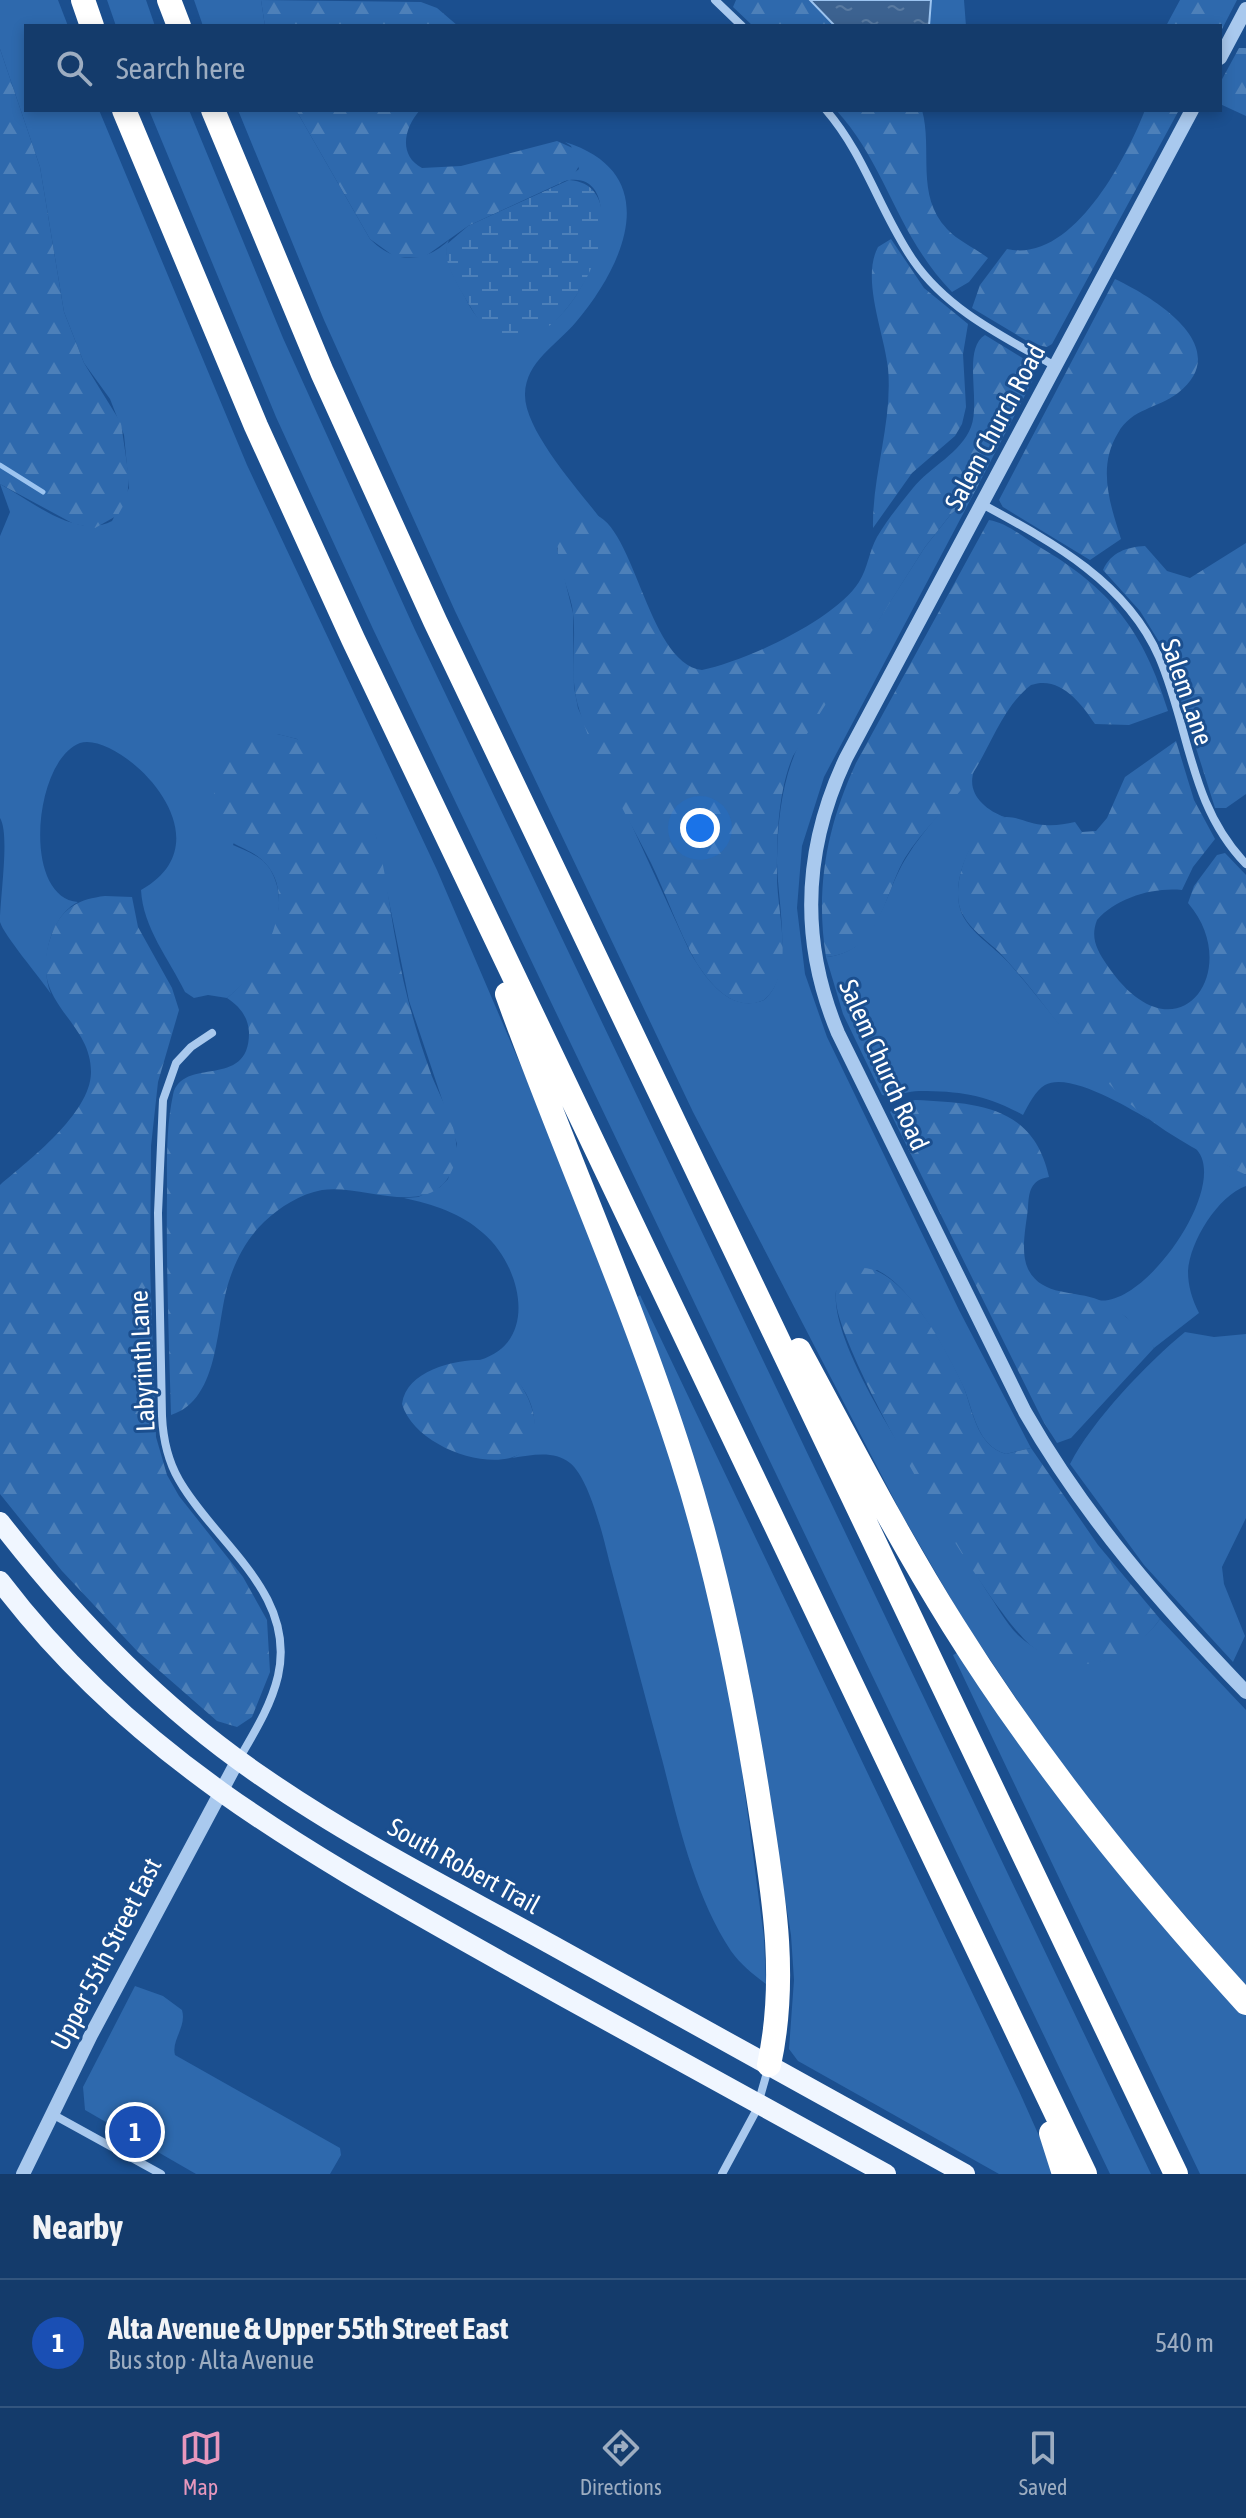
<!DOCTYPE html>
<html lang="en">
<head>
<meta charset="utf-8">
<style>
	body { margin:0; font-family:"Asap Condensed",sans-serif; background:#1d4271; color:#f1f3f6 }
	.you { position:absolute; left:700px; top:828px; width:28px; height:28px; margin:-20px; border:6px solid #fff; border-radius:50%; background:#1a73e8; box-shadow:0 0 0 12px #1a73e833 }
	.badge { display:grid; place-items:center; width:52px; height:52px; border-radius:50%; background:#e797bd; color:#fff; font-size:26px; font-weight:700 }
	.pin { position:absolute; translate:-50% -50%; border:4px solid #fff; box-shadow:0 2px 8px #0006 }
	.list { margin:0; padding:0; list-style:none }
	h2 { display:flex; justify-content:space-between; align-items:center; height:104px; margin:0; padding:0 32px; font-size:34px }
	h2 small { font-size:26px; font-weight:400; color:#9dadc1 }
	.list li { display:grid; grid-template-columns:52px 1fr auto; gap:24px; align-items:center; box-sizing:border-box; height:128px; padding:0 32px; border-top:2px solid #33557e }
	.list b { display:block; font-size:30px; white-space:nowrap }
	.list p { margin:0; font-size:26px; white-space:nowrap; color:#9dadc1 }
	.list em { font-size:26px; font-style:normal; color:#9dadc1 }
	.icon { flex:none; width:44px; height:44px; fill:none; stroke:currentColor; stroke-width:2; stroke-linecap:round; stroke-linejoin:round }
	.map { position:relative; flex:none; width:1246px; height:2174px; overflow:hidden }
	.search { position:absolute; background:#143b6b; box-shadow:0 4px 12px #0003; left:24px; right:24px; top:24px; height:88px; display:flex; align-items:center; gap:20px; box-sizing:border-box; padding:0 28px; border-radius:0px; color:#9dadc1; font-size:30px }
	.sheet { height:232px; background:#143b6b }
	nav { display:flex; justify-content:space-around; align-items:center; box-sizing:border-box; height:112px; border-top:2px solid #33557e; background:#143b6b; font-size:22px; color:#9dadc1 }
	nav a { display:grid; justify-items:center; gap:4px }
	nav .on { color:#e797bd }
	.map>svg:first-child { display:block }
	.grass { fill:#2e69ad }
	.forest { fill:url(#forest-firs) }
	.wetland { fill:url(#wetland-marsh) }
	.water { fill:url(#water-ripples); stroke:#9cc4f0; stroke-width:2 }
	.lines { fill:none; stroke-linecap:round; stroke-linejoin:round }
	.stream { stroke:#9cc4f0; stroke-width:5 }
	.minor { stroke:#a9c9ee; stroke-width:8 }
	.tertiary { stroke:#a9c9ee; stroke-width:14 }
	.primary { stroke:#f0f6ff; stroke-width:20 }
	.motorway { stroke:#fff; stroke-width:24 }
	.labels { text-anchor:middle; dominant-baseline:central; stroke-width:6; stroke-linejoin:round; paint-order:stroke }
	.street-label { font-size:26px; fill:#fff; stroke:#1b4f8f }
</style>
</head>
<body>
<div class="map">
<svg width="1246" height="2174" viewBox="0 0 1246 2174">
	<defs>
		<pattern id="forest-firs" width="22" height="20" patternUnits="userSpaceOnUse" patternTransform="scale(2)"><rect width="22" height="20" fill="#2e69ad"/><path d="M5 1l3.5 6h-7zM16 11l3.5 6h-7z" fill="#4d80b9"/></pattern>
		<pattern id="wetland-marsh" width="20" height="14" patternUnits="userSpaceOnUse" patternTransform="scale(2)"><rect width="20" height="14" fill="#2e69ad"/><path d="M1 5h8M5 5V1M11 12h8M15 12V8" fill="none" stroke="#4d80b9"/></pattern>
		<pattern id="water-ripples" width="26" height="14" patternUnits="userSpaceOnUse" patternTransform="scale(2)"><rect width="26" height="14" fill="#3c6290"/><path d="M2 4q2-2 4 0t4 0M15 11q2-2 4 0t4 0" fill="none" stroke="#597aa1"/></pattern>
	</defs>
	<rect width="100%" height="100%" fill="#1b4f8f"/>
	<path class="grass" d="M0,0h58l10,26h-42v84h73l148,355 190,405 90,210 96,243 55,157 30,109 26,121 30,228 2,46c-13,-10 -25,-19 -35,-33 -36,-55 -52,-125 -68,-188 -18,-66 -35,-132 -53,-199 -6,-24 -20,-85 -40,-101 -16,-13 -38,-8 -58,-5 48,-22 10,-96 -32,-98 60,-18 41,-95 3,-127 -22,-20 -51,-29 -79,-35l14,-1 22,-10 8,-8 9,-35 -48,-143 -33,-164 -5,-15 -74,-83 -20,-5 -44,111c13,6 29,11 37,24 26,43 -9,103 -43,129l-19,-3 -14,3 -9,-6c-16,-33 -42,-64 -44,-102 93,-52 -23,-160 -61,-147 -46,17 -59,154 -2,159 -29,15 -39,63 -27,92 -10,-15 -48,-60 -51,-72 0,-25 10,-88 0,-104v-282l10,-24 -10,-28c30,16 77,56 112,37l17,-33 -5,-53 -14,-36 -26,-36 -20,-51 -24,-145 -40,-118z
		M107,0h39l9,26h-39z
		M194,0h67l4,26h-62z
		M931,0h33l2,26h-37z
		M149,110h40l94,228 132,292 736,1544h-41l-737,-1545 -97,-212z
		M238,110h58l74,129c25,25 54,25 79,1 -9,20 10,45 19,63 8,15 15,21 30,28 81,39 148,-170 66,-150l15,-12 -8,-23 -6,-4c99,31 61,121 11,180 -19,23 -50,39 -51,72 -1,36 53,95 75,124l-6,-3 -37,33 16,65 1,74 4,21 111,242c14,25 40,65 75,50 32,-26 12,-104 13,-142 1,-40 5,-78 22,-114l126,-197 26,-33 21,-17 -148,280 -22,69 -5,62 8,66 22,63 132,273 72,138 -25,6c-31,-9 -32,-45 -44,-70 -17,-35 -50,-97 -85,-114l-41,21c-5,47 56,141 81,183 22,39 45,78 69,116 10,14 19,32 32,45 27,25 68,38 100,19 17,-11 30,-18 42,-35l86,91v276l-136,-157 -68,-92 -80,-119 -62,-107 -207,-399 -238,-501 -131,-291z
		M974,771c-8,22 11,39 31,46 -32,9 -57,66 -43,97 8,18 32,33 46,48 47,53 86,113 142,158 -21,-12 -81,-49 -105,-35 -10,6 -16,19 -22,30 -37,-20 -62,-24 -104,-24 -13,0 -24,7 -37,4l-39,-81 -17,-57c54,-5 57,-63 80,-99 19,-32 47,-57 68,-87z
		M1194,1147l52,28v11c-28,10 -56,55 -58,85 0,15 4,28 11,42l-45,35 -28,-31 -29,-17c48,10 137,-120 97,-153z
		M640,1295l379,796 37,83h-57l-201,-113 -9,-12 5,-69 -3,-45 -43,-264 -112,-373z
		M1185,1332l29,5 32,-3v184l-24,49 2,17 21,52 -12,26 -89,-97 -74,-101c21,-42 78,-102 115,-132z
		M961,1651l285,363v160h-46l-247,-519z
		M135,1986l28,10 19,14c5,17 -11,30 -7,45l165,93 1,7 -11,19h-134l-111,-64 -2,-23z"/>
	<path class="forest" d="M261,0l160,2 16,6 21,18h-193z
		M736,0h74l25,26h-82l-20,-19z
		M1180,0h57l-17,33v-7h-54z
		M1239,48h7v68l-26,-12v-21z
		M0,49l40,118 24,145 20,51 37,60 8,55 -2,21 -9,16 -23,13 -21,-4 -74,-40z
		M296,110h124c-16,18 -22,45 2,58l39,-2 96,-25 20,9 4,12 -7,13 -9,6 -97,45 -45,32 -28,-1 -25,-18z
		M836,110h86c11,40 -7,85 25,119 11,12 28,19 41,29l-19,24 -17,10c-55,-56 -66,-128 -116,-182z
		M1145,110h34l-127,234 -5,3 -15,-3 -60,-36 8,-23 27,-36c65,15 119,-90 138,-139z
		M891,239l33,49 44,36 -5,30 3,53 -4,17 -7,12 -43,37 -39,55c-1,-54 20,-106 15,-160 -4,-36 -27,-89 -10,-121z
		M1115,279c38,18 121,68 63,114 -21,16 -46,15 -60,40 -21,34 -8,71 3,106l-31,21 -87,-53 -4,-7z
		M985,335l44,27 5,16 -62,119 -21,17 -26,33 -132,209c-15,36 -16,79 -16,117 -1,38 20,99 -13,127 -30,14 -54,-16 -68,-38 -18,-32 -29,-66 -45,-99 -25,-50 -56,-100 -72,-154 -11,-34 -1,-68 -7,-103 -5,-26 -31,-71 2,-89 59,-32 66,145 128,153 44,-9 133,-50 157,-88 9,-14 10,-31 18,-45 10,-17 24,-34 36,-49 17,-21 48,-35 58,-61 10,-26 -9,-78 14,-92z
		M989,520c18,3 34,17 49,26 72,42 106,85 130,165l-39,14 -34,-1c-14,-21 -35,-49 -64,-39 -30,23 -42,67 -64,97 -19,26 -45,48 -62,76 -22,37 -23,94 -79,99 -11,-69 1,-131 30,-194z
		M1246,543v251l-20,14h-11l-49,-155 -26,-42 -37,-41c8,-18 24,-23 42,-24l22,25 23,7z
		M277,734c25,5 53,15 69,36 36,49 39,114 50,172 7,44 19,87 34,129 10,29 36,65 23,97 -21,54 -90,15 -131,22 -22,4 -42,17 -58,32 -16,15 -27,35 -34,56 -15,41 -8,121 -59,137 -2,-74 -5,-148 -4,-221 0,-32 -1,-67 6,-99 9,-40 77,-4 76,-63 -1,-16 -10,-26 -22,-34 33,-26 77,-102 34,-139 -15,-13 -33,-12 -42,-33 -18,-41 13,-92 58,-92z
		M1176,741l18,59 21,39 -22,28 -11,23c-29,-3 -66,8 -85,30 -7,18 0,30 10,45 69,102 139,5 81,-62l6,-17 23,-31 8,-2 21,22v300c-36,-18 -74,-37 -105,-62 -56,-44 -92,-108 -141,-160 -13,-13 -34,-26 -40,-45 -8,-25 9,-73 33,-87 17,-11 34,4 52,4 10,1 20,-1 30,-3l7,10 14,-1 11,-13 18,-41z
		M105,896l27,1 6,30 34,61 7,22 -21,72 -7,64 -1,120 6,171 11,38 12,21 64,81 24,43 3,52 -18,45 -15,10 -20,-6 -79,-69 -76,-81 -62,-77v-309c29,-25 90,-71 91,-112 1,-56 -68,-69 -38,-142 10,-24 27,-32 52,-35z
		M915,1100c62,3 118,5 134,77 -19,3 -20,15 -21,31 -2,19 -8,44 0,61 14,28 47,21 71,31 22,10 42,28 55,48l-83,90 -14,5 -14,-22 -153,-309 6,-6z
		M863,1268c41,1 83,81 99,115 11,25 13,62 44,71l25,-6 67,97 62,74c-30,42 -81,61 -126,29 -44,-31 -195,-293 -198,-347 -2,-19 9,-30 27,-33z
		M491,1360c19,5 29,21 37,38 41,95 -108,67 -126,6 5,-36 59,-46 89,-44z"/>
	<path class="wetland" d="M569,180c94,6 -33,247 -99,126 -10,-17 -28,-42 -23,-62l21,-18z"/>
	<path class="water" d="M810,0h121l-2,26h-94z"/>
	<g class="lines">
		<path class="stream" d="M0,465l43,27"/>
		<path class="minor" d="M715,0l27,26
			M826,110c39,45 54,102 87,150 34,50 91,77 142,106
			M982,504c68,37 144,77 177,153 31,72 30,148 87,207
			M212,1033l-21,14 -15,16 -13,37 -5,113 4,203c1,22 6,45 17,64 36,63 118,113 99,196 -7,30 -24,57 -39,83
			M52,2114l109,60
			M722,2174l34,-63 12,-42"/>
		<path class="tertiary" d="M1220,58l26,-49
			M1192,110l-346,648c-43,91 -47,182 -8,275l187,379c60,105 137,193 221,280
			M23,2174l68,-139 147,-275"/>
		<path class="primary" d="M0,1522c75,97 162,187 264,256 91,63 191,113 288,167 137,77 275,153 413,229
			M0,1581c135,178 310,273 500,380 128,72 257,142 386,213"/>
		<path class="motorway" d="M83,0l9,26
			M169,0l10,26
			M124,110l132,316 97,213 732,1535
			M213,110l109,262 113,249 741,1553
			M507,994c56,155 125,307 175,465 35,110 58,222 76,336 14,91 31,178 11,270
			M799,1350c50,92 98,186 154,275 85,136 185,259 293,378
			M1051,2133l13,41"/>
	</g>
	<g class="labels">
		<g class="street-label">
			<text transform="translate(995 427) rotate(-62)">Salem Church Road</text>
			<text transform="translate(1187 692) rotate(71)">Salem Lane</text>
			<text transform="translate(884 1065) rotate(66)">Salem Church Road</text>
			<text transform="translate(142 1361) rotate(-93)">Labyrinth Lane</text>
			<text transform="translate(464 1866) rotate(29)">South Robert Trail</text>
			<text transform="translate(106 1954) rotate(-63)">Upper 55th Street East</text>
		</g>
	</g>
</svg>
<div class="you"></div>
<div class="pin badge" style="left:135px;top:2132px;background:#1a4fb4">1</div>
<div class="search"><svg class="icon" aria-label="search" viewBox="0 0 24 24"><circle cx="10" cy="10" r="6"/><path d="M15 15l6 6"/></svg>Search here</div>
</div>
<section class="sheet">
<h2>Nearby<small></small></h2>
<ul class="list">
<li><span class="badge" style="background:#1a4fb4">1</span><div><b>Alta Avenue &amp; Upper 55th Street East</b><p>Bus stop · Alta Avenue</p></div><em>540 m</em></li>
</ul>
</section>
<nav>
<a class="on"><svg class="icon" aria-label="map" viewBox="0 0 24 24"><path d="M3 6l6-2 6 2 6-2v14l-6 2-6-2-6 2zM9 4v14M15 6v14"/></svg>Map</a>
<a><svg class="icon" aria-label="directions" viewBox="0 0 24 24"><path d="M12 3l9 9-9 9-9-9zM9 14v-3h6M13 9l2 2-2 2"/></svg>Directions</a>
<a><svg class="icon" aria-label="saved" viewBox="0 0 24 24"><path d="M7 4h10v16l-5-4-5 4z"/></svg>Saved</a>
</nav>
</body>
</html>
